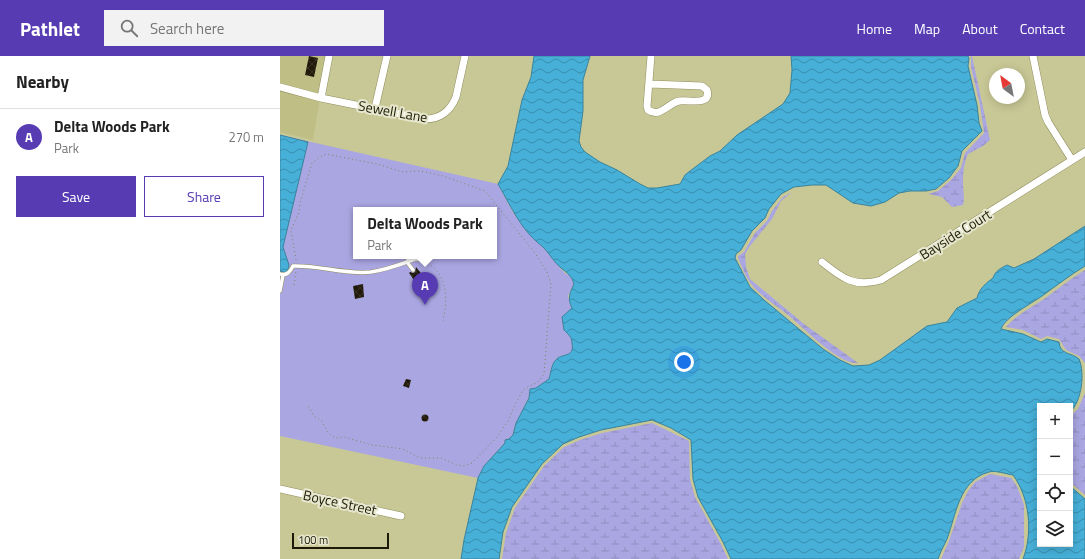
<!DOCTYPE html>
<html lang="en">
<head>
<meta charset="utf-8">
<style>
	body { margin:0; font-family:"Titillium Web",sans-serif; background:#f2f2f2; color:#222 }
	.controls { position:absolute; right:12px; bottom:12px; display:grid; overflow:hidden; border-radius:0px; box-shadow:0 2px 10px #0003 }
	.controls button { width:36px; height:36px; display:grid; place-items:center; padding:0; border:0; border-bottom:1px solid #e0e0e0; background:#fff; color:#222; font:20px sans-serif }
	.compass { position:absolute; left:709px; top:12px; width:36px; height:36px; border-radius:50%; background:#fff; box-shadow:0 2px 10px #0003; rotate:328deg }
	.scale { position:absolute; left:12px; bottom:10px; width:97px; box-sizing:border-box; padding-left:4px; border:2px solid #1a1a07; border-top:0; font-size:11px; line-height:14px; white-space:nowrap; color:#1a1a07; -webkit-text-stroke:3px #e7e7ce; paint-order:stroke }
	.you { position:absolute; left:404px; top:306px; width:14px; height:14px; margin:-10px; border:3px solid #fff; border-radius:50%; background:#1a73e8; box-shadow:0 0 0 6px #1a73e833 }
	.badge { display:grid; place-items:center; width:26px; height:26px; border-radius:50%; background:#563bb3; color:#fff; font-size:13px; font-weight:700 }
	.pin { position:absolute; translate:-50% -33px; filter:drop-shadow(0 1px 2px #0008) }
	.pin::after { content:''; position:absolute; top:21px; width:14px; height:12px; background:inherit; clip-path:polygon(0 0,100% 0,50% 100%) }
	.popup { position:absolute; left:73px; top:151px; width:144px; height:52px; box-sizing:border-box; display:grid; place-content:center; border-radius:0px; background:#fff; filter:drop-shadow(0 1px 3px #0005); font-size:13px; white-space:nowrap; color:#767676 }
	.popup b { font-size:15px; color:#222 }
	.popup::after { content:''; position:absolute; left:50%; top:100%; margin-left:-8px; border:8px solid transparent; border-top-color:#fff }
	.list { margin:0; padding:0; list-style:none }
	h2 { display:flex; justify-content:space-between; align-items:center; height:52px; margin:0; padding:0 16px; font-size:17px }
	h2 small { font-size:13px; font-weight:400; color:#767676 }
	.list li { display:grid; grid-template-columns:26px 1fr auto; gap:12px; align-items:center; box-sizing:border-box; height:56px; padding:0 16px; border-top:1px solid #e0e0e0 }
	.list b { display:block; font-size:15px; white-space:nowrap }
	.list p { margin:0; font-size:13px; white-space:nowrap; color:#767676 }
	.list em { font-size:13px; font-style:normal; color:#767676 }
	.actions { display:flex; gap:8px; padding:12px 16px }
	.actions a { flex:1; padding:9px 0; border:1px solid #563bb3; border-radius:0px; text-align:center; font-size:14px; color:#563bb3 }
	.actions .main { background:#563bb3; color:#fff }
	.icon { flex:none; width:22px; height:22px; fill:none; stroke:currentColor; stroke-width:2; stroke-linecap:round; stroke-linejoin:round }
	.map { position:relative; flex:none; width:805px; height:503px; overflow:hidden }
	header { display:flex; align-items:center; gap:24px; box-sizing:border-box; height:56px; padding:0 20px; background:#563bb3; color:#fff }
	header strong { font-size:19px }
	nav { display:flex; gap:22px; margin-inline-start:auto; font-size:14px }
	.search { width:280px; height:36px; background:#f2f2f2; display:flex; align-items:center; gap:10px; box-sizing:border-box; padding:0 14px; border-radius:0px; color:#767676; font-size:15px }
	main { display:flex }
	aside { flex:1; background:#fff }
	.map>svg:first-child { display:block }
	.built { fill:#bfbe85 }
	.wetland { fill:url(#wetland-marsh) }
	.park { fill:#aaa6e2; fill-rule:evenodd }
	.water { fill:url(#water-waves); stroke:#3a839a }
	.building { fill:url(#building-cross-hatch) }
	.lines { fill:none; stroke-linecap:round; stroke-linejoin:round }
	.lane-casing { stroke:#8f8e5e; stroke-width:4.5 }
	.street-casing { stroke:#8f8e5e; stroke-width:8 }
	.path { stroke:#83835d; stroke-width:1; stroke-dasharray:1 3; stroke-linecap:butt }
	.lane { stroke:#fff; stroke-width:3.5 }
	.street { stroke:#fff; stroke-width:7 }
	.labels { text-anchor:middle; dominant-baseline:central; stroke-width:4; stroke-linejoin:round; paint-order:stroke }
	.street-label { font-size:14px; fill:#1a1a07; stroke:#e7e7ce }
</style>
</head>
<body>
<header>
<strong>Pathlet</strong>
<div class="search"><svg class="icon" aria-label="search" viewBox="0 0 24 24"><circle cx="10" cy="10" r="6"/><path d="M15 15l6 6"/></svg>Search here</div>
<nav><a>Home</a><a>Map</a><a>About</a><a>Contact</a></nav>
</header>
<main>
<aside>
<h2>Nearby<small></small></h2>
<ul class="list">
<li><span class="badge">A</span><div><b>Delta Woods Park</b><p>Park</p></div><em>270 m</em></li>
</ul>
<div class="actions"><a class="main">Save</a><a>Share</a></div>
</aside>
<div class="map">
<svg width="805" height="503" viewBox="0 0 805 503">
	<defs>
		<pattern id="wetland-marsh" width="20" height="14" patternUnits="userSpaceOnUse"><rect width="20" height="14" fill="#aaa6e2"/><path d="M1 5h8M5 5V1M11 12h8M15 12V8" fill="none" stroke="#928ec0"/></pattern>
		<pattern id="water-waves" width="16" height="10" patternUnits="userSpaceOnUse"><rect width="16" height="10" fill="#47b0d9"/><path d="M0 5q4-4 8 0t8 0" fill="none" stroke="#3a8eae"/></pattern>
		<pattern id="building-cross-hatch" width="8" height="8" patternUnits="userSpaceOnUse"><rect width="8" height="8" fill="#211a0b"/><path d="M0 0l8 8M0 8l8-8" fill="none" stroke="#383224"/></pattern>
	</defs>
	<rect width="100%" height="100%" fill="#c8c896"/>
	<path class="built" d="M0,0h47l-14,84 -33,-8z"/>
	<path class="wetland" d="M691,0h1l18,84 -7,6 -15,8c-4,9 -5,18 -5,29 0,8 2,14 0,22l-11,2 -10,-10 -14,-3 10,-3 13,-11 10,-12 4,-15 19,-20 -4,-28 -9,-38z
		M512,136l-11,9 -9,18 -22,27 -5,8 1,13 4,12 54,45 54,39c-19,2 -55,-36 -70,-48 -12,-10 -26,-18 -36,-30 -6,-7 -10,-18 -14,-27v-2l6,-4 11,-19 12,-12 5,-10 11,-14z
		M805,214v93l-6,-7 -13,-6 -7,-11 -12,-3 -6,3 -18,-9 -17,-3c10,-12 25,-19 38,-28 14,-10 26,-20 41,-29z
		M805,337v102l-15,-13v-66l8,-7z
		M372,367l37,18 1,38 5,18 26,47 7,15h-226l4,-26 9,-25 29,-42 20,-19 16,-7 22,-7z
		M710,418l21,4 6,8 7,19v42l-5,12h-78l8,-18 13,-38 6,-12 7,-9z"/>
	<path class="park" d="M0,79l218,49 15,28 16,22 16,15 15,19 6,6 5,2 3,8 -6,12 4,12 -3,26 3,6 1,9 -2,4 -15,6 -4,7 -3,13 -13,9 -6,1 -1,8 -13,26 -3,12 -4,4 -4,1v3l-21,23 -6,12 -198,-42zM76,154h138v46h-138z"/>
	<path class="water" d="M254,0h56l-7,24v31l-4,30 2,6 4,5 15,10 17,8 23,14 8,4h9l23,-4 5,-9 5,-4 20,-15 10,-5 17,-16 46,-31 7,-11 2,-23 -1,-14h177l1,2 -1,8 9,39 2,18 3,8 -20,20 -4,15 -9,12 -13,11 -10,2h-16l-11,2 -14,9 -14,4 -18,-3 -27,-18h-14l-18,2 -13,7 -12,15 -4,9 -13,13 -11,19 -5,4 -1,4 15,29 14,13 59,49 17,11 13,6 16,-1 11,-5 47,-34 20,-4 10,-14 20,-10c2,-9 9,-15 16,-20 2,-7 8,-10 14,-13l7,3 20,-9 51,-33v40c-15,9 -29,20 -43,30 -11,8 -37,21 -41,33l22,5 18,8 6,-3 12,3c1,13 12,10 20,17 6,14 3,42 -9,53v-6h-30v138h30v-58l15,13v60h-62c10,-26 7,-61 -10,-84 -7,-1 -18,-5 -24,-3 -30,8 -33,43 -42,67 -3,7 -7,13 -9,20h-207l-8,-17 -25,-45 -5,-18 -2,-39 -20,-12 -19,-8 -51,10 -22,7 -16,7 -21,20 -30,43 -9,25 -4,27h-38l3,-19 14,-62 6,-12 21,-23v-3l4,-1 4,-4 3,-12 13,-25 1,-9 6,-1 13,-9c2,-6 2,-13 6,-18 6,-9 20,-2 17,-18 0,-6 -4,-9 -8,-13l-2,-13 10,-9c-5,-10 -2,-15 2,-24 -2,-8 -7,-11 -13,-16 -6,-5 -11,-13 -16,-19 -5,-5 -11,-9 -16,-15 -13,-15 -21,-33 -31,-50l10,-18 14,-66 9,-23z
		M0,79l28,7 -25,105 6,18 -2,8 -7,-2z"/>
	<path class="building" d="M29,0l9,2 -4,19 -9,-2z
		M136,211l12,15 -8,7 -11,-16 1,-1 3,1 2,-1z
		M83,228l1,13 -9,2 -2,-13z
		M126,323l5,1 -2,8 -6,-2z
		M141.5 362a3.5 3.5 0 1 1 7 0a3.5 3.5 0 1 1-7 0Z"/>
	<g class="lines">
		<defs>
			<path id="lane" d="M133,214l-6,-8 8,-3h5
				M0,218c7,2 10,-2 13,-8 26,-1 53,9 78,6 13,-2 25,-6 36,-10l3,-6
				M0,235l3,-16"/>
			<path id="street" d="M753,0l12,59 3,7 24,38
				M370,28l52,2 5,4c5,17 -20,9 -28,11 -12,3 -19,17 -31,9l-1,-4 4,-50
				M0,31l41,11 104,21c15,0 25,-7 31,-22l9,-41
				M41,42l8,-42
				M95,52l12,-52
				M542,206c20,16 32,26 59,18l204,-128
				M0,433l121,27"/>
		</defs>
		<use href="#lane" class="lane-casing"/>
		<use href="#street" class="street-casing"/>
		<path class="path" d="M16,204l-5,-30 8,-18 1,-9 12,-40 8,-6 6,-3 51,10 26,8 17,-1 10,2 13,3 42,15 50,62 12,19 4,12 -7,90 -5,7 -16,9 -9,17 -6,14 -11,16 -25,26 -8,3 -7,-1 -16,-7h-21l-17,-9 -7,-1 -24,-3 -28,-8 -8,1 -4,-2 -4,-3 -6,-12 -8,-5 -6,-10
			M144,205c24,12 24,37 19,60
			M14,229l2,-14"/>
		<use href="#lane" class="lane"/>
		<use href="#street" class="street"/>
	</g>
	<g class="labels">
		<g class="street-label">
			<text transform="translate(113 55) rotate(10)">Sewell Lane</text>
			<text transform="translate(675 178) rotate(-32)">Bayside Court</text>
			<text transform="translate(60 446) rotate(12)">Boyce Street</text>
		</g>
	</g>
</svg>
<div class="controls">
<button>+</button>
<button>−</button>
<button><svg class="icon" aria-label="locate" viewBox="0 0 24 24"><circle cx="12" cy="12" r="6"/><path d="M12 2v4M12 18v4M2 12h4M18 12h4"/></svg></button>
<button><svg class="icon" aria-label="layers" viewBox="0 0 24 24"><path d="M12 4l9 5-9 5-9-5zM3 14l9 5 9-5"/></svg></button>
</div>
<svg class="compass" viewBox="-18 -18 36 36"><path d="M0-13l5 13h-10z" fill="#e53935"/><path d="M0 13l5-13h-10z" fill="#767676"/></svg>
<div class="scale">100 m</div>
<div class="you"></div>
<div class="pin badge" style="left:145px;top:249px">A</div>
<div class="popup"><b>Delta Woods Park</b>Park</div>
</div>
</main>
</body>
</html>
